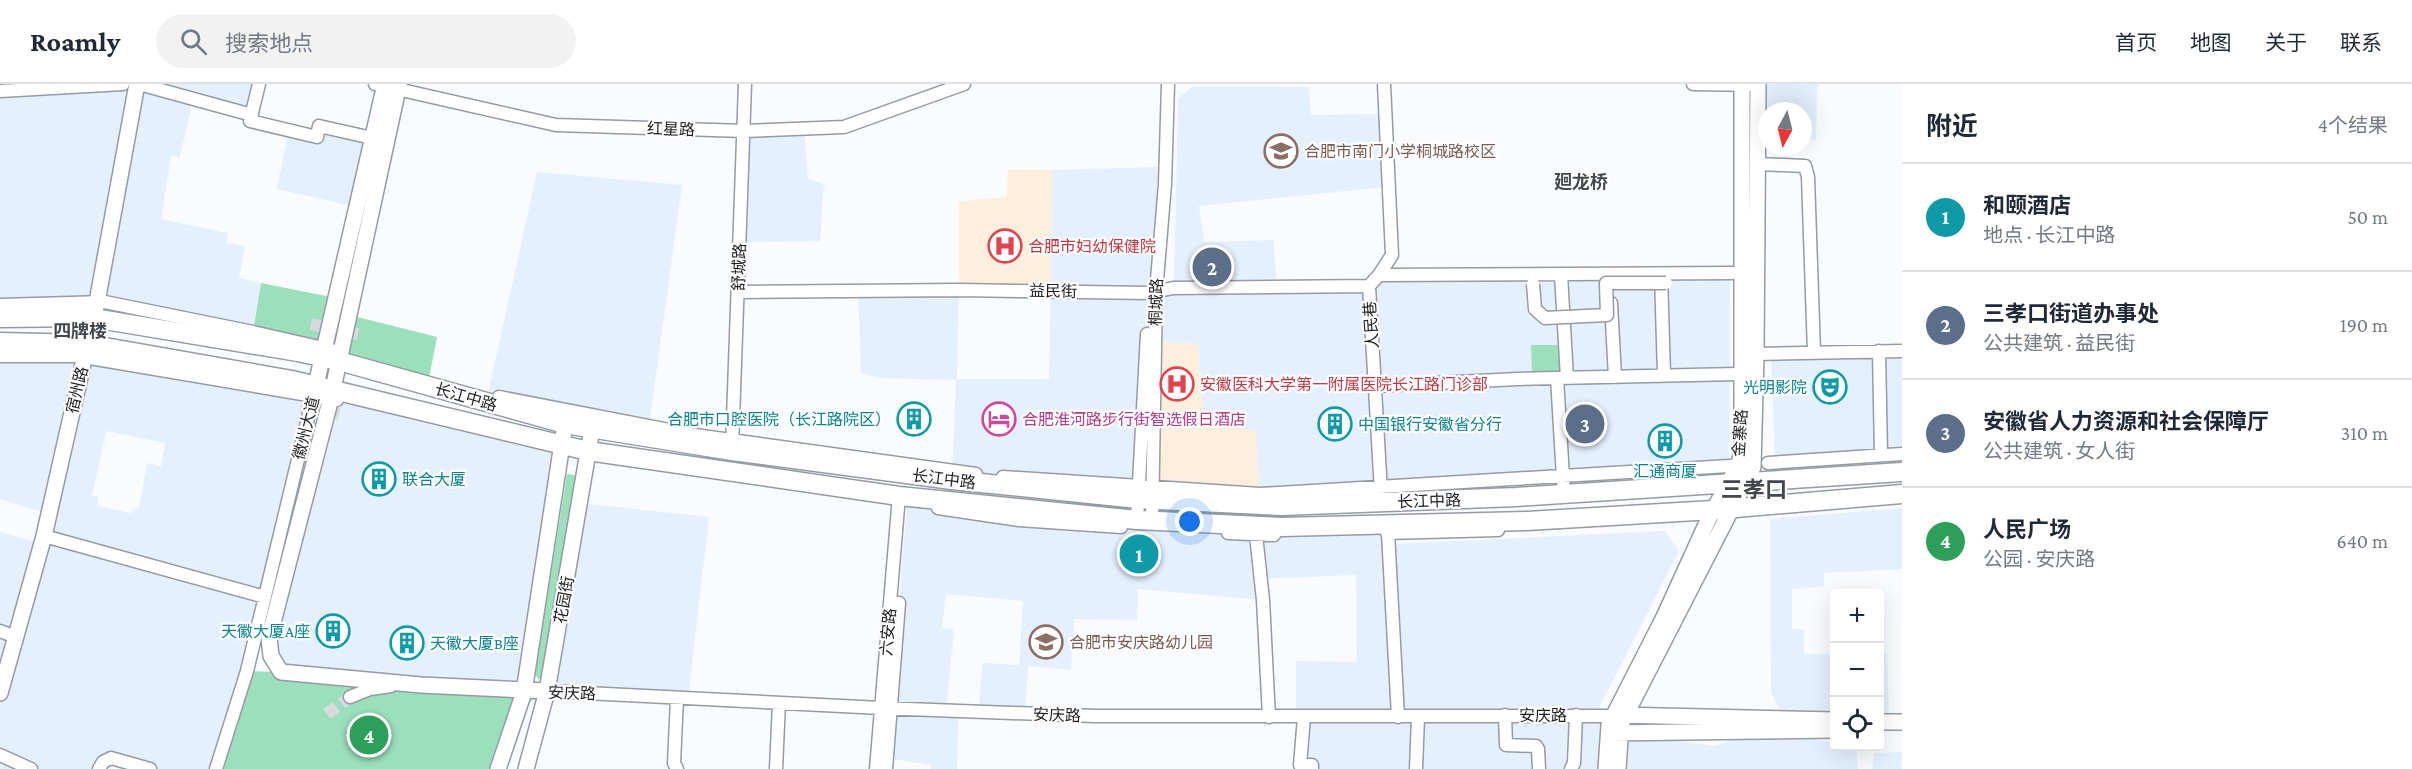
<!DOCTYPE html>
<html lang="zh">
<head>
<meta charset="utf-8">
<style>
	body { margin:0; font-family:"Crimson Pro","Noto Sans SC",serif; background:#f2f2f3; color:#1f2937 }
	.controls { position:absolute; right:18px; bottom:18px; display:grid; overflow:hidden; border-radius:6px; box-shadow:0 6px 24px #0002 }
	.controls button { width:54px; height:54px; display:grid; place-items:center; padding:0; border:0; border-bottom:2px solid #e0e1e3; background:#fff; color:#1f2937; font:30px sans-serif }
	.compass { position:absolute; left:1758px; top:18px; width:54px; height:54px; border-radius:50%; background:#fff; box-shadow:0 6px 24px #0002; rotate:187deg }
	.you { position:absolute; left:1190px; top:438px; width:21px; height:21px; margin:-15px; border:4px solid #fff; border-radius:50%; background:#1a73e8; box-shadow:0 0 0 9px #1a73e833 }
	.badge { display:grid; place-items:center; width:39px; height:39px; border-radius:50%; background:#6b7219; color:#fff; font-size:20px; font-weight:700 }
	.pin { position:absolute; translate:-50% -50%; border:3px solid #fff; box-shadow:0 2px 6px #0006 }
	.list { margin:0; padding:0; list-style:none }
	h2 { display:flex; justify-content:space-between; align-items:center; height:78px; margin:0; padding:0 24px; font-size:26px }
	h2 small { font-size:20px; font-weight:400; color:#747a83 }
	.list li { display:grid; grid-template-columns:39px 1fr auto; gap:18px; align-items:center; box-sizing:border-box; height:108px; padding:0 24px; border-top:2px solid #e0e1e3 }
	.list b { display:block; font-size:22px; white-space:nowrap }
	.list p { margin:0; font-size:20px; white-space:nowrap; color:#747a83 }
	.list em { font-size:20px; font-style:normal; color:#747a83 }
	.icon { flex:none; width:33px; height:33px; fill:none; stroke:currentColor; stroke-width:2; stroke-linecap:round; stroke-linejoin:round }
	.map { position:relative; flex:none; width:1902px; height:685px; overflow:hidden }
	header { display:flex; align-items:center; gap:36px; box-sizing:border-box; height:84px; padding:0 30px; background:#fff; border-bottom:2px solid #e0e1e3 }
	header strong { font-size:28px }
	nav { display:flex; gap:33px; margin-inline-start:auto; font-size:21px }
	.search { width:420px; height:54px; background:#f2f2f3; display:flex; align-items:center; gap:15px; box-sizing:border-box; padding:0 21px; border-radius:33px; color:#747a83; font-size:22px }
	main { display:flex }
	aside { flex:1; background:#fff }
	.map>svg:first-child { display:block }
	.built { fill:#e5f0ff; fill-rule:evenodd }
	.medical { fill:#fdefdb }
	.green { fill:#9bdfbc }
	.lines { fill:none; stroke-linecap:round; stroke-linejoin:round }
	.minor-tunnel { stroke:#d8dadd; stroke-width:12; stroke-dasharray:12 6; stroke-linecap:butt }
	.minor-casing { stroke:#959ba2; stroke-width:15 }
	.major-casing { stroke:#959ba2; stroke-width:18 }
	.highway-casing { stroke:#959ba2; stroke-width:21 }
	.minor { stroke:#fff; stroke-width:12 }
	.major { stroke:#fff; stroke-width:15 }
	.highway { stroke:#fff; stroke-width:18 }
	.minor-bridge-casing { stroke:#959ba2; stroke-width:15; stroke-linecap:butt }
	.minor-bridge { stroke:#fff; stroke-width:12 }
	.labels { text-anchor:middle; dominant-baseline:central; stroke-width:4.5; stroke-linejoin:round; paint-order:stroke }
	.street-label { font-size:16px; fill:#1d1f22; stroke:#fff }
	.education-label { font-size:16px; fill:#785e54; stroke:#fff; text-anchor:start }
	.health-label { font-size:16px; fill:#be3a42; stroke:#fff; text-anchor:start }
	.culture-label { font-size:16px; fill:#0d838f; stroke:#fff; text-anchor:end }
	.hotel-label { font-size:16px; fill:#b23c85; stroke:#fff; text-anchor:start }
	.neighbourhood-label { font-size:18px; font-weight:bold; fill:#43484f; stroke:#fff }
	.district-label { font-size:22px; font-weight:bold; fill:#43484f; stroke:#fff }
</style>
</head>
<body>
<header>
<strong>Roamly</strong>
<div class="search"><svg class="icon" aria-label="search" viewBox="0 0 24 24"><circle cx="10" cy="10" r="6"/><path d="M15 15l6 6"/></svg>搜索地点</div>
<nav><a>首页</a><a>地图</a><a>关于</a><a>联系</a></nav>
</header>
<main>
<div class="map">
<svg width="1902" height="685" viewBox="0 0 1902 685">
	<rect width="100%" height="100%" fill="#f9fbfe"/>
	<path class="built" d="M0,0h130l-39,218 -91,3z
		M137,0h122l-7,31 -59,-16 -13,58 -9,-1 -10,63 67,14 -2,10 19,3 -6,32 22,5 -8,49 -148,-30z
		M1767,0h53l-3,5 -1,51 -13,-1v-28h-36v27z
		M1192,3h117l2,28 71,-1 4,73 -187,19 5,36 69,-2 4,45 -103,2 4,-188z
		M319,42l53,12 -15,69 -80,-18 12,-59 28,7z
		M804,44l4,51 16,5 -4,57 -80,1 4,-111z
		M1160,83l-11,126 -10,192 -153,-10 -34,-4 4,-91 -76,-2 -19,-5 -3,-82 101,-1 -2,89h92l3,-209z
		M537,88l145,13 -33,241 -161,-32z
		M1730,187l-1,190 -351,21 -118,12 -56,-69 -6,-81 -43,-2 1,-50 212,-6 11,-11z
		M1902,267v103l-127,2 -4,-100z
		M78,272l-36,156 -42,-13v-142z
		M85,273l229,38 -67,276 -34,98h-63l-39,-11 -12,11h-99v-76zM106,347l59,12 -4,23 -14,-3 -8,46 -6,-1 -2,5 -34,-7 1,-9 -6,-1z
		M331,314l230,53 -37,241 -243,-20 -10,-16z
		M580,419l129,14 -21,181 -141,-7z
		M907,419l481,30 10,184 215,-1 -7,53h-292l-12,-8 2,-44h-8v-56l61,1 -1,-87 -95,4 2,21 -125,-11 -1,31 -63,-1 -3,51 -43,-4 -3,48 -47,-2 5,-49 36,2 4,-64 -77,-7 -4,34 12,1 -8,81 13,1 -2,58h-26v-4l-44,-7z
		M1902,424v61l-78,4v13l-32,3v40h12v25h30v62l-45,-2 -10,-5 -8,-17 -1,-173z
		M1665,447l14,20 -81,159 -197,4 -7,-170z
		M0,448l36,10 -36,123z
		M1887,569l2,63h-9v-62z
		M1781,646l53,14v2l22,4 2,19h-240l1,-35 96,12 40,-14z
		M1902,668v17h-30l2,-16z"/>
	<path class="medical" d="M1008,86h44l-2,120h-91v-89l48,-4z
		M1155,258l43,2 6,80 52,7 4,63 -108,-8z"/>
	<path class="green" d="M261,199l75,15 -11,50 -72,-16z
		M349,231l88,22 -8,41 -88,-25z
		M1531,261h28l1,29 -28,-1z
		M567,390l14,2 -39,204 -4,-1 -3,-5z
		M247,587l34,1 243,20 -26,77h-282z"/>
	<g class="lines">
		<path class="minor-tunnel" d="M311,240l51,11
			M324,310l13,-64
			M301,322l38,8
			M327,630l23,-17"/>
		<defs>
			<path id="minor" d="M139,0l113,31
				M259,0l-9,37 67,16 2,-11 53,12
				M375,0l181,41 188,6 100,-4 120,-43
				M1693,0l65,1
				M0,7l123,-7
				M1758,80l47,2 3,11 6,175
				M1561,190l6,104
				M1661,190l3,102
				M1379,191l353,-2
				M738,208l221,-2 190,3 24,-5 196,-2
				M1611,219l4,74
				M0,221l105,-3 148,30 79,18
				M1879,267l2,104
				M1756,270l146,-3
				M0,272h78l259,44
				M1557,294l7,116
				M1375,302l143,-7 218,-5
				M499,313l196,38 281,39
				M732,363l13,-363
				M1768,379l134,-9
				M1003,393l257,17 486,-29
				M1381,408l-12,-206 10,-11 13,-20 -8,-171
				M938,424l81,12 102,7
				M1137,436l10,-186
				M1152,437l4,-229 9,-108 3,-100
				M1228,449l46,2
				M1387,449l111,-3
				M1388,449l10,184
				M1256,451l7,65 6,117
				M44,452l221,61
				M0,547l16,6
				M547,607l334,17 213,8h519
				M350,613l20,-8 21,-3
				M1505,631l1,30 30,1 2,3 1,20
				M1304,633l-4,48h12v4
				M0,671l31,14
				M99,685l4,-7 8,-4 39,11
				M216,685l31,-98 68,-282
				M677,685l-3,-6 3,-65
				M776,685l3,-66
				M876,685l23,-273
				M886,685l13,-166
				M1416,685l2,-52
				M1571,685l3,-6 2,-48"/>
			<path id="major" d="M399,0l-68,314 -62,240 2,18 10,16 140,13 126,6
				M316,301l69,-301
				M0,609l44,-157 53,-234 40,-218
				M1619,631l215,5
				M1880,638h22
				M1610,649l224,-3
				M498,685l26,-77 41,-268
				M526,685l21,-78 45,-262
				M1606,685l3,-44 55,-108 45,-99 29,-52 4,-13v-369
				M1618,685l3,-45 132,-257 3,-113 2,-270"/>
			<path id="highway" d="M0,234l87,-1 211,35 41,9 226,63 167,27 220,29 186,19 144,7 234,-9 386,-25
				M0,258l88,2 204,36 296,71 311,45 238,24 145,7 245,-6 186,-11 189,-16"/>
		</defs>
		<use href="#minor" class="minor-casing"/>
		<use href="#major" class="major-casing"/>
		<use href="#highway" class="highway-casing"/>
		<use href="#minor" class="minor"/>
		<use href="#major" class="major"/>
		<use href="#highway" class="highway"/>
		<defs>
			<path id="minor-bridge" d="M1533,200l2,25 10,9 62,-3 -1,-32h60"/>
		</defs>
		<use href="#minor-bridge" class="minor-bridge-casing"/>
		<use href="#minor-bridge" class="minor-bridge"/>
	</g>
	<defs>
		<symbol id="school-ring" viewBox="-11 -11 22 22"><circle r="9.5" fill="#fff" stroke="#8d6e63" stroke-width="1.5"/><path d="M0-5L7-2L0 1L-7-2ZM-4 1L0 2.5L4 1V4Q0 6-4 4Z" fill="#8d6e63"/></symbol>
		<symbol id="hospital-ring" viewBox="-11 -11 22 22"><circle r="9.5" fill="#fff" stroke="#e0444e" stroke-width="1.5"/><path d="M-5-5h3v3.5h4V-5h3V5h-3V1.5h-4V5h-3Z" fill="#e0444e"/></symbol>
		<symbol id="theatre-ring" viewBox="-11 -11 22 22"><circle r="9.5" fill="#fff" stroke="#0f9aa8" stroke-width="1.5"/><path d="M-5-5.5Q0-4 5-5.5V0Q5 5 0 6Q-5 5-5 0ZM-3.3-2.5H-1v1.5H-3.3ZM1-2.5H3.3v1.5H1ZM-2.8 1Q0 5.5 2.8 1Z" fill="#0f9aa8"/></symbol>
		<symbol id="building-ring" viewBox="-11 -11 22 22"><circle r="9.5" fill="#fff" stroke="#0f9aa8" stroke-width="1.5"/><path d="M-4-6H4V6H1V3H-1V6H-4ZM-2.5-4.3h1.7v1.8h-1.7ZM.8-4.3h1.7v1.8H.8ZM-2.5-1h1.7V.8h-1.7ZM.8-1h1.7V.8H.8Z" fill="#0f9aa8"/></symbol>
		<symbol id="hotel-ring" viewBox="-11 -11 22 22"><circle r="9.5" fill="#fff" stroke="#d1479c" stroke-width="1.5"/><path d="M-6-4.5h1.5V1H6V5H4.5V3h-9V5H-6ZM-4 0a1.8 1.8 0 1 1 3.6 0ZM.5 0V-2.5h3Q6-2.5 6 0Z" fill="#d1479c"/></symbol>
	</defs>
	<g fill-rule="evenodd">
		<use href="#school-ring" x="1262" y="48" width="38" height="38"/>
		<use href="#hospital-ring" x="986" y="143" width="38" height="38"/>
		<use href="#hospital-ring" x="1158" y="281" width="38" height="38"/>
		<use href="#theatre-ring" x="1811" y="284" width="38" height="38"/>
		<use href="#building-ring" x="895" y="316" width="38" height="38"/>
		<use href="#hotel-ring" x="980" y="316" width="38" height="38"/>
		<use href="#building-ring" x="1316" y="321" width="38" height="38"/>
		<use href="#building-ring" x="1646" y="338" width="38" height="38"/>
		<use href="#building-ring" x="360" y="376" width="38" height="38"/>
		<use href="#building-ring" x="314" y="528" width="38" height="38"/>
		<use href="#school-ring" x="1027" y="539" width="38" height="38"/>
		<use href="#building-ring" x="388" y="540" width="38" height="38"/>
	</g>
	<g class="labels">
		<g class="street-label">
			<text transform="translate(671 45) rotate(2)">红星路</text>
			<text transform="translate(739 183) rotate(-88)">舒城路</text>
			<text transform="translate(1053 207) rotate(1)">益民街</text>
			<text transform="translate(1156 218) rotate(-88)">桐城路</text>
			<text transform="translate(1371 241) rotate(-94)">人民巷</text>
			<text transform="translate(77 306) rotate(-77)">宿州路</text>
			<text transform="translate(466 313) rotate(16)">长江中路</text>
			<text transform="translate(306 344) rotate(-76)">徽州大道</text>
			<text transform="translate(1740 349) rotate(-86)">金寨路</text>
			<text transform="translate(944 395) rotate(7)">长江中路</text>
			<text transform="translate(1429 417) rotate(-2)">长江中路</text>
			<text transform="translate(564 516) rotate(-80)">花园街</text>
			<text transform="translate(888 548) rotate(-85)">六安路</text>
			<text transform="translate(572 609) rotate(2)">安庆路</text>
			<text transform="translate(1057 631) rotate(2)">安庆路</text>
			<text x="1543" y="631">安庆路</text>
		</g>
		<g class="education-label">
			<text x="1304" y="67">合肥市南门小学桐城路校区</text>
			<text x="1069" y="558">合肥市安庆路幼儿园</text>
		</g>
		<g class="health-label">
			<text x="1028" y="162">合肥市妇幼保健院</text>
			<text x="1200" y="300">安徽医科大学第一附属医院长江路门诊部</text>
		</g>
		<g class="culture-label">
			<text x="1807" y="303">光明影院</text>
			<text x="891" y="335">合肥市口腔医院（长江路院区）</text>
			<text x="1358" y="340" text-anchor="start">中国银行安徽省分行</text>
			<text x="1665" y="387" text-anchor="middle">汇通商厦</text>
			<text x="402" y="395" text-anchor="start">联合大厦</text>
			<text x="310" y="547">天徽大厦A座</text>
			<text x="430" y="559" text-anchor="start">天徽大厦B座</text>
		</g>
		<g class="hotel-label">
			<text x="1022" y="335">合肥淮河路步行街智选假日酒店</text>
		</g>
		<g class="neighbourhood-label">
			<text x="1581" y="98">廻龙桥</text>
			<text x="80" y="247">四牌楼</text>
		</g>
		<g class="district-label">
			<text x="1754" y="405">三孝口</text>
		</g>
	</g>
</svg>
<div class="controls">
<button>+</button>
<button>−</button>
<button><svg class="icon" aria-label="locate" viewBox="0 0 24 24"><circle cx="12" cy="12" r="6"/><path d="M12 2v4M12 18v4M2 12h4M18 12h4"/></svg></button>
</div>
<svg class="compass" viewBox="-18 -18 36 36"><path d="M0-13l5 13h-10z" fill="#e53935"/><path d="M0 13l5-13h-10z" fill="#747a83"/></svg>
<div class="you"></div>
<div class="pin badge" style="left:1139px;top:470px;background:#0f9aa8">1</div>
<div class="pin badge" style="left:1212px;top:183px;background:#5c6f8a">2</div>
<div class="pin badge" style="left:1585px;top:340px;background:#5c6f8a">3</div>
<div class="pin badge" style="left:369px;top:651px;background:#2e9e5b">4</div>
</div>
<aside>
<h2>附近<small>4个结果</small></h2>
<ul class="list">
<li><span class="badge" style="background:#0f9aa8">1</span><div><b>和颐酒店</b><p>地点 · 长江中路</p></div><em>50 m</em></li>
<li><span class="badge" style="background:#5c6f8a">2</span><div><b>三孝口街道办事处</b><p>公共建筑 · 益民街</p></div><em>190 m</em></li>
<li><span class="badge" style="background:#5c6f8a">3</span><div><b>安徽省人力资源和社会保障厅</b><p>公共建筑 · 女人街</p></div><em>310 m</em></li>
<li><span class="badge" style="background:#2e9e5b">4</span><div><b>人民广场</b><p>公园 · 安庆路</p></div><em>640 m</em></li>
</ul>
</aside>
</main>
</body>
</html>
